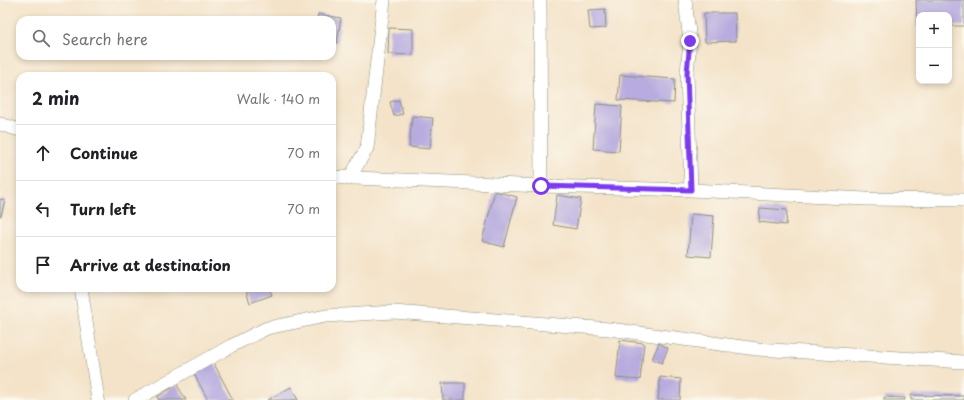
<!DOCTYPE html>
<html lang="en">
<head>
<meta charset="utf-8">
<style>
	body { margin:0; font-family:"Playpen Sans",sans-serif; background:#f6f6f6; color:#202124 }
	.controls { position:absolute; right:12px; top:12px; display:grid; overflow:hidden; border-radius:8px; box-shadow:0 2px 6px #0003 }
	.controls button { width:36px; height:36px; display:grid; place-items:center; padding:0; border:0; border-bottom:1px solid #e0e0e0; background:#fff; color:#202124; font:20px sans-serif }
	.stop { position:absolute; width:12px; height:12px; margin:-9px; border:3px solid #7c3aed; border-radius:50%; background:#fff }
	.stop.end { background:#7c3aed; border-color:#fff; box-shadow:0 1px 4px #0008 }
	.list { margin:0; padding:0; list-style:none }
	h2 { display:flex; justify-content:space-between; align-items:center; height:52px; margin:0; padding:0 16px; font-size:17px }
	h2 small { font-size:13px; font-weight:400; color:#757577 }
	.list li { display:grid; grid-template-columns:26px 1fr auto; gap:12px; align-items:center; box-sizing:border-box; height:56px; padding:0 16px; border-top:1px solid #e0e0e0 }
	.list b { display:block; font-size:15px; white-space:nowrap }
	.list em { font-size:13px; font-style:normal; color:#757577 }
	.icon { flex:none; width:22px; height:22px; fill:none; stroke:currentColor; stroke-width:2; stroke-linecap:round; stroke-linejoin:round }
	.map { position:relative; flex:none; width:964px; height:400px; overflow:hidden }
	.search { position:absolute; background:#fff; box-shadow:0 2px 6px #0003; left:16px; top:16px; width:320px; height:44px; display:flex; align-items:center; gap:10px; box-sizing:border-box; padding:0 14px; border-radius:12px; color:#757577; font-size:15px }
	.panel { position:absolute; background:#fff; box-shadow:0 2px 6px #0003; left:16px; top:72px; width:320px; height:220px; border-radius:12px }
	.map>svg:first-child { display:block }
	.building { fill:#b7abdf }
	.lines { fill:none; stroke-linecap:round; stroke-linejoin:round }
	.minor-casing { stroke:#8a907e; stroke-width:14 }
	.minor { stroke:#fff; stroke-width:13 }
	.route { stroke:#7c3aed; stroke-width:5 }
</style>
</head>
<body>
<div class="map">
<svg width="964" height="400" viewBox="0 0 964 400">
	<rect width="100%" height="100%" fill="#fbf7ec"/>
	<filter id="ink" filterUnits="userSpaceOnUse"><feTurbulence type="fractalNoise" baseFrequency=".025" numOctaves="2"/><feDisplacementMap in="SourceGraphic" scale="8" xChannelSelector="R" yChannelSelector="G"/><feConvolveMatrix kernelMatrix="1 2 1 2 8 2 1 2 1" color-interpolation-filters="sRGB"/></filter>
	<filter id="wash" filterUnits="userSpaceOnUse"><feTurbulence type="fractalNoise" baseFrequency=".012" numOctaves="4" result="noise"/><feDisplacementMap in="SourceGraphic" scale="16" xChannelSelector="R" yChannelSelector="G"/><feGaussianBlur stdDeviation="0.9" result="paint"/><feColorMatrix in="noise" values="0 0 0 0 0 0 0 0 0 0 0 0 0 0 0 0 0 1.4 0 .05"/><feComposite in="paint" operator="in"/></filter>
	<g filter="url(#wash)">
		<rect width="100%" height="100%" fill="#f4e3c9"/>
		<g id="blocks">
			<path class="building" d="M916,0h48v26h-15v-11h-30v11h-2z
				M605,9l1,19 -16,1 -2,-19z
				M704,13h31l1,28 -31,1z
				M318,14l23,4 -4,25 -5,-1v-22h-15z
				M389,28l24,1v26l-25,-1z
				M620,75l55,4 -1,24 -56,-3z
				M399,100l4,14 -9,2 -4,-14z
				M596,104l26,2 -3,45 -26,-2z
				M412,116l21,2 -3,31 -21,-2z
				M495,191l22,6 -13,50 -22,-6z
				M557,195l24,4 -5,30 -23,-4z
				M0,199l5,1 -4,16h-1z
				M760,208l27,2 -1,15 -27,-3z
				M691,214l23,2 -3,41 -23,-2z
				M245,288h24l3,7 -22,8z
				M620,340l24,3 -4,37 -24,-2z
				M659,343l9,5 -6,15 -10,-4z
				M212,360l21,40h-25l-16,-30z
				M660,377l21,2 -1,21h-22z
				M442,383h23v17h-22z
				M177,385l9,15h-27l-2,-3z
				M291,387l7,13h-30z
				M911,395l53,1v4h-53z
				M884,397l21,1v2h-21z"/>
		</g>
	</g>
	<g filter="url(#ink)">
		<use href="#blocks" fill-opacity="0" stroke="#8a907e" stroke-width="1"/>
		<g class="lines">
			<defs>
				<path id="minor" d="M540,0l1,186 150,4 175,9 98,1
					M685,0l5,41 -3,32 4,117
					M0,124l20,6
					M332,177l209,9
					M349,179l18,-31 17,-148
					M81,288l17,112
					M135,400l96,-54 36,-18 59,-12 68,-4 215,17 148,20 207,13"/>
			</defs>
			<use href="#minor" class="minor-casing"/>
			<use href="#minor" class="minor"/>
		</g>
	</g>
	<g class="lines" filter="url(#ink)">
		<path class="route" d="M541,186l150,4 -4,-117 3,-32"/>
	</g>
</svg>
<div class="controls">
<button>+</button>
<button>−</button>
</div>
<div class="stop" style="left:541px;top:186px"></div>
<div class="stop end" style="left:690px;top:41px"></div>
<div class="search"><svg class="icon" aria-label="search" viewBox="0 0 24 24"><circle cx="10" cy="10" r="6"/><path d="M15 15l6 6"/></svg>Search here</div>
<section class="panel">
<h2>2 min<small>Walk · 140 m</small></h2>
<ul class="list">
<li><svg class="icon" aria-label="ahead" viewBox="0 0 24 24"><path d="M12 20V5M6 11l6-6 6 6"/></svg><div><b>Continue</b></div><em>70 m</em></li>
<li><svg class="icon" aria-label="left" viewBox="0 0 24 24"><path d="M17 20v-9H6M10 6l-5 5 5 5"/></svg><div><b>Turn left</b></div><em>70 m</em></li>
<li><svg class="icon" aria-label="arrive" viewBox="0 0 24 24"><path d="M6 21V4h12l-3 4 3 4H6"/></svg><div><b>Arrive at destination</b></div></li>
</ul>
</section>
</div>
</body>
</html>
